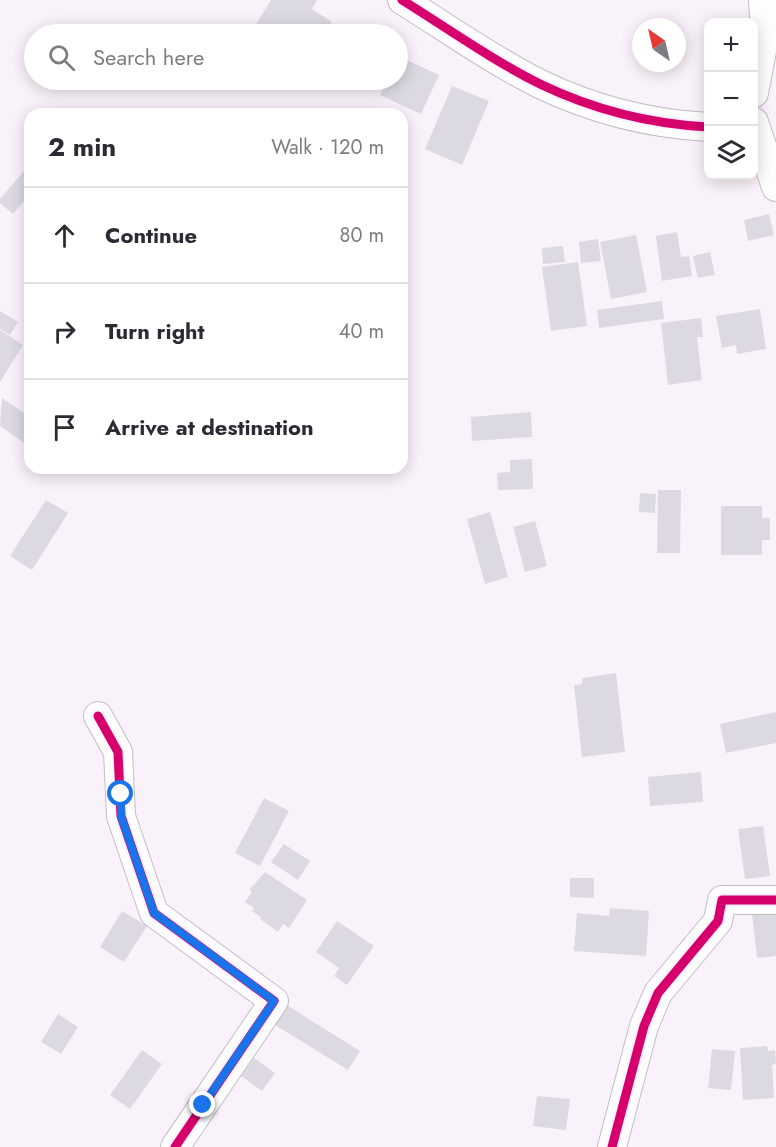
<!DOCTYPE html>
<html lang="en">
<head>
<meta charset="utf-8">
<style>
	body { margin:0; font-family:Jost,sans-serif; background:#f2f2f3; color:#2b2b33 }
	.controls { position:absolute; right:18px; top:18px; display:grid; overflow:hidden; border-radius:12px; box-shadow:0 3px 15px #0003 }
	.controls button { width:54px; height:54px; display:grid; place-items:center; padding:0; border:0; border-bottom:2px solid #e1e1e2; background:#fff; color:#2b2b33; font:30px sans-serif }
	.compass { position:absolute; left:632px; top:18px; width:54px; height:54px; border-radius:50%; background:#fff; box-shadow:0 3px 15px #0003; rotate:326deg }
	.stop { position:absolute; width:18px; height:18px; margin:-14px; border:4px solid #1a73e8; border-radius:50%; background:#fff }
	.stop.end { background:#1a73e8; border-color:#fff; box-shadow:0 2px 6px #0008 }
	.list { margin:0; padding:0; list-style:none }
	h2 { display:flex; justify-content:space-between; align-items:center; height:78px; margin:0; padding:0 24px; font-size:26px }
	h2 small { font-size:20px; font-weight:400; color:#7c7c81 }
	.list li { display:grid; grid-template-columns:39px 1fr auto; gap:18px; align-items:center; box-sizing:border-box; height:96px; padding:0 24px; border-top:2px solid #e1e1e2 }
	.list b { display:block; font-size:22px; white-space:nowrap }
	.list em { font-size:20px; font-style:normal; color:#7c7c81 }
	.icon { flex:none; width:33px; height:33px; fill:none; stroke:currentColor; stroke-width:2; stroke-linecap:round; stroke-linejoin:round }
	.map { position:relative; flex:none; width:776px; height:1147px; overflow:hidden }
	.search { position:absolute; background:#fff; box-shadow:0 3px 15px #0003; left:24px; top:24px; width:384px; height:66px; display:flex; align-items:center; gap:15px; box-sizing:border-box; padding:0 21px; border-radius:33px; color:#7c7c81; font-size:22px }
	.panel { position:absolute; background:#fff; box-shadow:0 3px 15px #0003; left:24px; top:108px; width:384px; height:366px; border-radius:18px }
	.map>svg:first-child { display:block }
	.building { fill:#ddd9e2 }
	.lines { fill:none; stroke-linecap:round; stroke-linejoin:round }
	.minor-casing { stroke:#c4bdc5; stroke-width:30 }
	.minor { stroke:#fefdfe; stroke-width:28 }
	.cycleway-casing { stroke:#fdeffe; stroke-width:13 }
	.cycleway { stroke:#d6006c; stroke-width:9 }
	.route { stroke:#1a73e8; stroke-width:8 }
</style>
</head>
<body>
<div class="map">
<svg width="776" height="1147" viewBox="0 0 776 1147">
	<rect width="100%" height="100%" fill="#faf2fa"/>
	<path class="building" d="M271,0h46l-5,9 20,13 -8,12h-38l-7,-4 -2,4h-27z
		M398,56l41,19 -18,39 -41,-19 7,-15h11z
		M452,86l37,15 -27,64 -37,-16z
		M30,164v30l-17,20 -13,-11v-4z
		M769,214l5,21 -26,6 -4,-21z
		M677,232l4,25 8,-1 3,20 -30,5 -6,-45z
		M636,235l11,57 -36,7 -11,-57z
		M598,239l3,22 -20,2 -2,-21z
		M563,246l2,16 -22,2 -1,-16z
		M710,252l5,23 -17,3 -5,-22z
		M578,262l9,64 -36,5 -9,-64z
		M662,301l2,18 -65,9 -2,-18z
		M760,309l6,40 -29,5 -1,-9 -14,3 -6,-32z
		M0,311l18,11 -8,13 -10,-6z
		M701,318l2,19h-6l5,43 -34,5 -7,-62z
		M0,330l23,15 -23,37z
		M2,398l28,19v30l-30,-21z
		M531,412l1,25 -60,4 -1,-24z
		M532,459l1,30 -35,1 -1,-17 13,-1v-12z
		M658,490h23l-1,63h-23z
		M640,493l16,1 -1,19 -16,-1z
		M46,500l22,13 -36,57 -22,-14z
		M721,506h41v12h8v22h-8v15h-41z
		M490,512l18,65 -23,7 -18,-65z
		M535,521l12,45 -22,6 -12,-45z
		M616,673l9,79 -43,5 -8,-72 8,-1v-6z
		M776,712v31l-50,10 -6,-29z
		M701,772l2,30 -53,4 -2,-29z
		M264,798l25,13 -29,55 -25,-13z
		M763,826l7,50 -25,3 -7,-50z
		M284,844l26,17 -12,19 -27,-18z
		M265,872l42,28 -18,28 -6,-4 -5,8 -18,-13 1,-2 -9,-6 2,-3 -9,-6 7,-10 -3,-2z
		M570,878h24v20l-24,-1z
		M610,908l39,3 -3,45 -72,-5 3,-38 32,3z
		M122,911l25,15 -23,36 -24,-15z
		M776,911v45l-19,2 -5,-44z
		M337,921l37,25 -27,39 -13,-9 5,-8 -23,-16z
		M288,1006l72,45 -12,19 -73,-45z
		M58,1014l20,13 -17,27 -20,-12z
		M767,1046l1,5 7,-1 1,14 -4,1 2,33 -31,2 -3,-52z
		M712,1049l23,2 -4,39 -23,-2z
		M142,1050l20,14 -32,45 -20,-14z
		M254,1058l21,15 -13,18 -21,-15z
		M537,1096l33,3 -4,31 -33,-4z"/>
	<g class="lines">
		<defs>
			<path id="minor" d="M402,0c45,28 90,60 138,84 52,25 111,40 168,43
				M754,93l11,-58 -2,-35
				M754,122l22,65
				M98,716l20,36 3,64 33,97 120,88 -99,146
				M612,1147l32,-121 14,-33 60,-72 4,-21h54"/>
		</defs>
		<use href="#minor" class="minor-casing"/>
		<use href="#minor" class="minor"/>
		<defs>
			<path id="cycleway" d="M402,0c45,28 90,60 138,84 52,25 111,40 168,43
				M98,716l20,36 3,64 33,97 120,88 -99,146
				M612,1147l32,-121 14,-33 60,-72 4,-21h54"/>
		</defs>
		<use href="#cycleway" class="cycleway-casing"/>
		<use href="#cycleway" class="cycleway"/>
	</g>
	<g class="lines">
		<path class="route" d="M121,794v22l33,97 120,88 -71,104"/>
	</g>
</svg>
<div class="controls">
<button>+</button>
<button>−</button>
<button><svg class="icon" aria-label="layers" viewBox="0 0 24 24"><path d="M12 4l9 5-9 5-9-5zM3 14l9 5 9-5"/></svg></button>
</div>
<svg class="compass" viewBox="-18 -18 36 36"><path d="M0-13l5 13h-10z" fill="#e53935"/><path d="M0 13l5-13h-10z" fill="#7c7c81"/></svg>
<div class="stop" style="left:121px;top:794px"></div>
<div class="stop end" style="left:203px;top:1105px"></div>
<div class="search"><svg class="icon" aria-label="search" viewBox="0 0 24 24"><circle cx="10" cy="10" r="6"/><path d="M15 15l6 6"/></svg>Search here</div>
<section class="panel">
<h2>2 min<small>Walk · 120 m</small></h2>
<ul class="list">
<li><svg class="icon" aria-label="ahead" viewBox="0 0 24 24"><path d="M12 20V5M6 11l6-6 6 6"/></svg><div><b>Continue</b></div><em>80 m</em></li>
<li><svg class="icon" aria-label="right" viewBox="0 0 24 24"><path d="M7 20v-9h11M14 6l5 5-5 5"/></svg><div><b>Turn right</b></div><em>40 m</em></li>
<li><svg class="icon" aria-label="arrive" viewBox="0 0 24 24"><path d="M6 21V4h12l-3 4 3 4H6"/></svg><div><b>Arrive at destination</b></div></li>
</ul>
</section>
</div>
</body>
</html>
